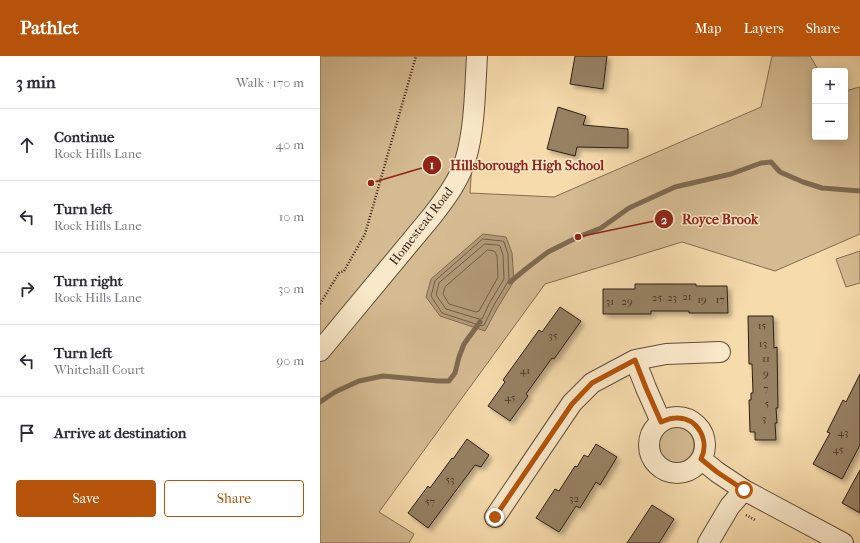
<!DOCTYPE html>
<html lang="en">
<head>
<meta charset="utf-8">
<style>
	body { margin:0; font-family:"IM FELL French Canon",serif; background:#f7f7f7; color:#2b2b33 }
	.controls { position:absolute; right:12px; top:12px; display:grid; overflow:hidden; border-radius:4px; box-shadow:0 2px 10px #0003 }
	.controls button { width:36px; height:36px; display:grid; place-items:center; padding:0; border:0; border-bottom:1px solid #e1e1e2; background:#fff; color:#2b2b33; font:20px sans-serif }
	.stop { position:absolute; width:12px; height:12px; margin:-9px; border:3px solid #b45309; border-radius:50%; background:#fff }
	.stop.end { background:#b45309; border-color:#fff; box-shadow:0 1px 4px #0008 }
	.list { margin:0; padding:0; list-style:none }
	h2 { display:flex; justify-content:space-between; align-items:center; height:52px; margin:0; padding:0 16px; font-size:17px }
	h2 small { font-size:13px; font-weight:400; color:#7c7c81 }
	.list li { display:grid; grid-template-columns:26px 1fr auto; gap:12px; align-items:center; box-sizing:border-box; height:72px; padding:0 16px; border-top:1px solid #e1e1e2 }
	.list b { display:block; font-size:15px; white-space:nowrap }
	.list p { margin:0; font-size:13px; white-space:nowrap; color:#7c7c81 }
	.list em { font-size:13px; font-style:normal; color:#7c7c81 }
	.actions { display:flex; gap:8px; padding:12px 16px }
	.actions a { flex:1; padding:9px 0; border:1px solid #b45309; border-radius:4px; text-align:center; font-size:14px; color:#b45309 }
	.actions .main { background:#b45309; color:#fff }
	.icon { flex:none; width:22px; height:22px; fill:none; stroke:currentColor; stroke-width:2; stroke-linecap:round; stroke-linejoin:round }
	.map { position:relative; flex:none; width:540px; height:487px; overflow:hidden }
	header { display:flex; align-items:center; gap:24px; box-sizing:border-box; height:56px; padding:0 20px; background:#b45309; color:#fff }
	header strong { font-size:19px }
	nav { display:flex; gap:22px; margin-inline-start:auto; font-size:14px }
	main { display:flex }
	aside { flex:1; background:#fff }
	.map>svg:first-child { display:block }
	.green { fill:#d5bb92; stroke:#836d52 }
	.water { fill:#b39b78; stroke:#7f6950 }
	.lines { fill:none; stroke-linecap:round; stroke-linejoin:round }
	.shore { stroke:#725d46; stroke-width:1 }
	.stream { stroke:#7f6950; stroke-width:5 }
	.building { fill:#978163; stroke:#311f13; filter:url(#shadow) }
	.minor-casing { stroke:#624e39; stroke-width:22 }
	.path { stroke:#311f13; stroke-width:2.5; stroke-dasharray:1 2; stroke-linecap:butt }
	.minor { stroke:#f9e8c9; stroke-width:20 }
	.route { stroke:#b45309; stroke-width:5 }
	.labels { text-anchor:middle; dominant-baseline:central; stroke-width:3; stroke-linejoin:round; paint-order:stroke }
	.number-label { font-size:11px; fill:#4a3827 }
	.street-label { font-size:13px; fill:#311f13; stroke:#f9e8c9 }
	.leader { fill:none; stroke:#8f2418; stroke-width:1.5 }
	.callout-dot { fill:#8f2418; stroke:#f9e8c9; stroke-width:1.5 }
	.mark-label { font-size:12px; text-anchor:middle; font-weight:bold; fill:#fff }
	.callout-label { font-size:14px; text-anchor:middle; font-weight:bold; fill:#8f2418; stroke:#f9e8c9; stroke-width:3; stroke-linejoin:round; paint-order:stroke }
</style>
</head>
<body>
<header>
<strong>Pathlet</strong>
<nav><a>Map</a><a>Layers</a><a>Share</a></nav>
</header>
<main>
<aside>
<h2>3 min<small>Walk · 170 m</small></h2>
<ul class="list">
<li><svg class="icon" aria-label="ahead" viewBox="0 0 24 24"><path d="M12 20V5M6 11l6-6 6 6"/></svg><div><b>Continue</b><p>Rock Hills Lane</p></div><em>40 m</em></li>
<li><svg class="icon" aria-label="left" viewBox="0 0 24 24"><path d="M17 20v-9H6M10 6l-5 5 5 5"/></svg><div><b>Turn left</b><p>Rock Hills Lane</p></div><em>10 m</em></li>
<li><svg class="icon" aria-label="right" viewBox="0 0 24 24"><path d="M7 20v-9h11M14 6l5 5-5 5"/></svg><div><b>Turn right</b><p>Rock Hills Lane</p></div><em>30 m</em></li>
<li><svg class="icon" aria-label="left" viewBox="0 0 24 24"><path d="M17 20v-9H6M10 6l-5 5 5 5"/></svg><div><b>Turn left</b><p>Whitehall Court</p></div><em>90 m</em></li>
<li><svg class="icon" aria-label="arrive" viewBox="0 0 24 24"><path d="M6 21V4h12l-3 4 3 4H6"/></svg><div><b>Arrive at destination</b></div></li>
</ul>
<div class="actions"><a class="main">Save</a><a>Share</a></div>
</aside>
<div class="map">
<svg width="540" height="487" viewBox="0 0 540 487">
	<defs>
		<filter id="shadow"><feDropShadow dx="3.5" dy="3.5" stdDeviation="2" flood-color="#0004"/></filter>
	</defs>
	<rect width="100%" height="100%" fill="#f6dbac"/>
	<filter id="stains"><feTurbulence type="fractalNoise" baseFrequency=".005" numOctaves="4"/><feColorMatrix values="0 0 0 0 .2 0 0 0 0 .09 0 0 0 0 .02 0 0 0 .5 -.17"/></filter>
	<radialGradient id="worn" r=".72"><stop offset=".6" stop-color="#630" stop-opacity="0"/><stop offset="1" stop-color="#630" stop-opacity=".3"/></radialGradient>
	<path class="green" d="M0,0h159l-9,137 84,4 207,-90 11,-51h38l9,15h-4v66h30v-46l15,-4v147l-85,37 -93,-29 -137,42 -166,228 35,22 -5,9h-89z
		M540,195v32l-14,4 -10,-28z
		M338 389a18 18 0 1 1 36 0a18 18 0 1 1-36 0Z"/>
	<path class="water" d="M163,178l23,3 6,16 2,28 -16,26 -13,24 -45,-15 -14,-19 5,-18z"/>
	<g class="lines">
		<path class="shore" d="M163,183l19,2 2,1 4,12 1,26 -15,25 -10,20 -2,1 -40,-13 -11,-17 4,-15z
			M165,188l13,1 2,1 3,9 1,24 -14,23 -8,17h-3l-33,-10 -10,-14 3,-12z
			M168,194l6,1 1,1 2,4 1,21 -19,34 -3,1 -27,-8 -6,-10 2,-7z"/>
		<path class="stream" d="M190,226l17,-14 21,-16 30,-15 23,-9 28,-20 46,-21 56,-13 30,-11 10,-1 9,10 23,10 19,6 38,3
			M0,346l15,-10 24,-11 24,-5 55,5h11l6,-8 4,-16 5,-13 16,-22"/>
	</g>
	<path class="building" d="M255,0h32l-4,33 -33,-5z
		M238,51l28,9 -3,9 45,4v19l-51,-1 -2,9 -28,-7z
		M315,228h61v2h31l1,27h-39v-2h-38v3h-48v-25h32z
		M240,251l21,14 -27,38 -2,-1 -26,36 2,2 -18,25 -22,-15 17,-24 -2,-2 36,-50 3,2z
		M428,260h25l1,32 3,-1 1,61h-2l1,15h-2l1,17h-21v-8h-5l-1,-32h2v-7h2l-1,-29h-3z
		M540,318v71l-18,34 -29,-15 17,-31 -3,-1 16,-32 3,2z
		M147,383l22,16 -8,12 -6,-2 -47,63 -20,-15 20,-27 2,2 22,-30 1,1z
		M276,388l21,13 -17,28 -4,-3 -16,26 -4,-2 -17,26 -23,-14 19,-29 4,2 16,-25 2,1 7,-12 4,2z
		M540,414v43l-18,-10z
		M332,449l22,14 -15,24h-32z"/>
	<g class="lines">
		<defs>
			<path id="minor" d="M0,295l112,-135c14,-18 28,-37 34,-58 9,-31 9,-70 11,-102
				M315,304l11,28 15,34
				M329 389a28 28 0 1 1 56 0a28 28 0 1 1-56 0Z
				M381,403l16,13 27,18 99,53
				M175,461l77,-114 20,-20 43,-23 31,-6 54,-2
				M388,487l22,-37 14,-16"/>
		</defs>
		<use href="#minor" class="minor-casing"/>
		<path class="path" d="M0,248l19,-31 5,-2 21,-37 51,-178
			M426,459l9,5"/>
		<use href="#minor" class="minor"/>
	</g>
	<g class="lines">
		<path class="route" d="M175,461l77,-113 20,-21 43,-23 11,28 15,34c5,-2 9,-4 15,-4 22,-1 34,23 25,41l16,13 27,18"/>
	</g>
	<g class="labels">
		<g class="number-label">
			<text x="367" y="240">21</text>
			<text x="337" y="241">25</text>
			<text x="352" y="241">23</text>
			<text x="382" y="243">19</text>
			<text x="400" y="243">17</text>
			<text x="290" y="245">31</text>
			<text x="307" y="245">29</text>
			<text x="442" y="269">15</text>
			<text x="233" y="279">35</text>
			<text x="443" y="287">13</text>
			<text x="446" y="302">11</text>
			<text x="205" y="314">41</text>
			<text x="446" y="317">9</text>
			<text x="446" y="332">7</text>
			<text x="190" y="341">45</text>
			<text x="447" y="347">5</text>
			<text x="444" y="362">3</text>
			<text x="523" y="376">43</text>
			<text x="518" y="393">45</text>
			<text x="130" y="423">53</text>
			<text x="254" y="442">32</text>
			<text x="110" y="445">57</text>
		</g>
		<g class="street-label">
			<text transform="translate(101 170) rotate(-52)">Homestead Road</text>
		</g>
	</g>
	<path class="leader" d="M51 127L112 109M258 181L344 163"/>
	<g class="callout-dot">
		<circle cx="51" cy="127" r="4"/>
		<circle cx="258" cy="181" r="4"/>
		<circle cx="112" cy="109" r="10"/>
		<circle cx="344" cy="163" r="10"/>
	</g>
	<g class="mark-label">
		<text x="112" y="113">1</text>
		<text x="344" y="168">2</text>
	</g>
	<g class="callout-label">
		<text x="207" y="114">Hillsborough High School</text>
		<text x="400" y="168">Royce Brook</text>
	</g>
	<rect width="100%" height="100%" filter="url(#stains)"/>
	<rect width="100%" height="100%" fill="url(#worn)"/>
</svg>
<div class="controls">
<button>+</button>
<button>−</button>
</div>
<div class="stop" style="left:424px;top:434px"></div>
<div class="stop end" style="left:175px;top:461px"></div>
</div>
</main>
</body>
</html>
